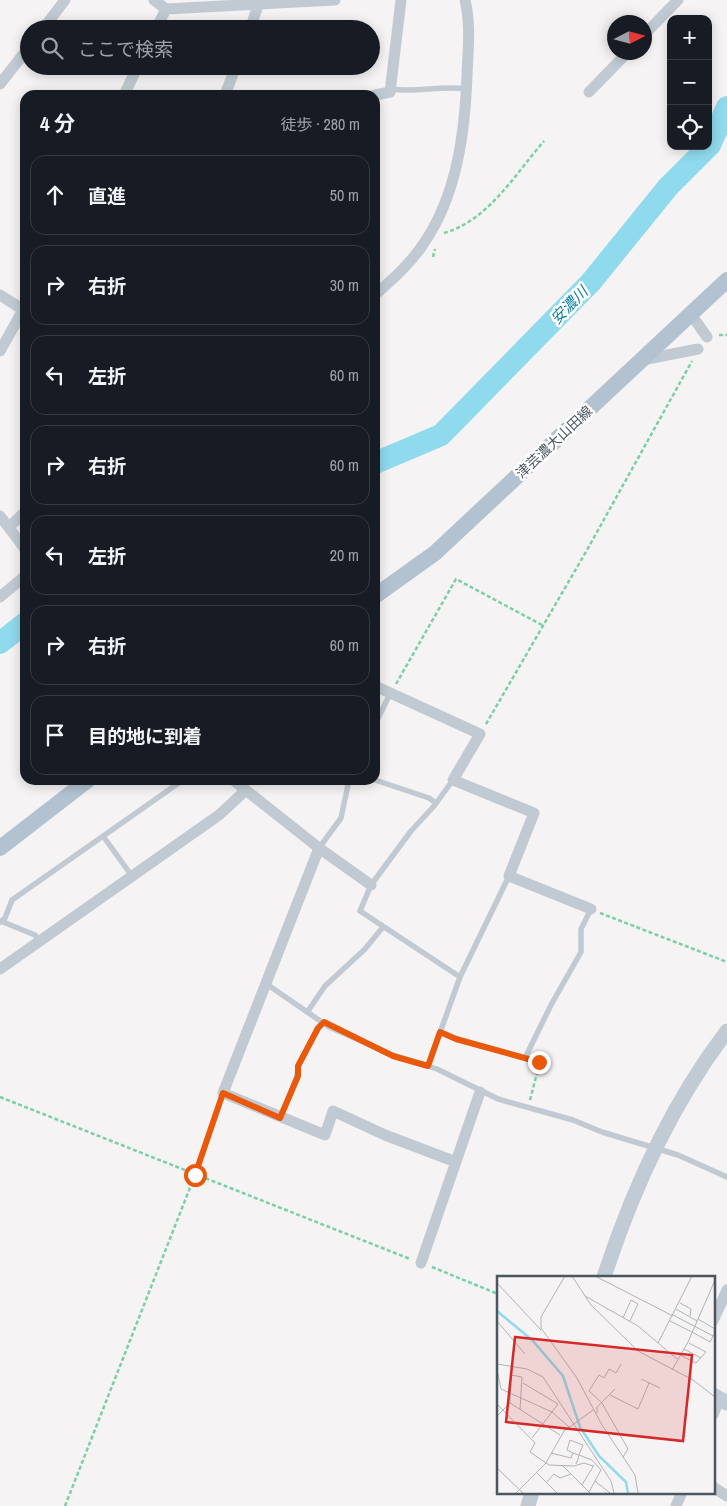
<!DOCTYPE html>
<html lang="ja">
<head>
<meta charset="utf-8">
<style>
	body { margin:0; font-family:"Archivo Narrow","Noto Sans JP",sans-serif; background:#20242c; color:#f1f3f6 }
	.controls { position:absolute; right:15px; top:15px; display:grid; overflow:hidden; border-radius:10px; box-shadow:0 2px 12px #0003 }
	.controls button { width:45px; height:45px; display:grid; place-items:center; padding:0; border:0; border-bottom:1px solid #363941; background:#171b24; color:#f1f3f6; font:25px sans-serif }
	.compass { position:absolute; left:607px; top:15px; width:45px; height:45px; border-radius:50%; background:#171b24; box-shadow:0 2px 12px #0003; rotate:84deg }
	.stop { position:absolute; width:15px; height:15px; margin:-11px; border:4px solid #ea580c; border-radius:50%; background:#fff }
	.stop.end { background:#ea580c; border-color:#fff; box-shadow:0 1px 5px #0008 }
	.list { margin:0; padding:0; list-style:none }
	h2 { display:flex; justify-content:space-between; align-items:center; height:65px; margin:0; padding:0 20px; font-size:21px }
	h2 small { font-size:16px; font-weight:400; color:#9ea1a6 }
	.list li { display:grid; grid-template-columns:32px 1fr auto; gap:15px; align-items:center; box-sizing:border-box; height:80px; margin:0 10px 10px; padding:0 10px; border:1px solid #363941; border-radius:15px }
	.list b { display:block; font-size:19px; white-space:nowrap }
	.list em { font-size:16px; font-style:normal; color:#9ea1a6 }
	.icon { flex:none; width:28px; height:28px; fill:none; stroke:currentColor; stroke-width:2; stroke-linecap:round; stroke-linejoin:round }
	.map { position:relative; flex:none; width:727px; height:1506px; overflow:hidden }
	.search { position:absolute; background:#171b24; box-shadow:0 2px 12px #0003; left:20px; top:20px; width:360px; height:55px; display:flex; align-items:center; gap:12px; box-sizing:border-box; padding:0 18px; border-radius:28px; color:#9ea1a6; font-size:19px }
	.panel { position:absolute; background:#171b24; box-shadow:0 2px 12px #0003; left:20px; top:90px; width:360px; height:695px; border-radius:15px }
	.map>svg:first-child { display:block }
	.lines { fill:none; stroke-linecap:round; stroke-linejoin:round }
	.river { stroke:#90daee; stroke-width:22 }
	.path { stroke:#7ad0a6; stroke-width:2.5; stroke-dasharray:4 2.5; stroke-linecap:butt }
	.lane { stroke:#c1cad2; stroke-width:5.5 }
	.street { stroke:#c1cad2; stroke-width:11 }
	.secondary { stroke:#c1cbd6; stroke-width:15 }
	.primary { stroke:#b3c2d1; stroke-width:16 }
	.route { stroke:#ea580c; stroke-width:6 }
	.labels { text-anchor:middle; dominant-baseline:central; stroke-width:5; stroke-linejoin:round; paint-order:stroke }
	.street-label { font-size:14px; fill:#4a5661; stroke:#fff }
	.water-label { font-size:15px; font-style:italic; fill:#0c7c9b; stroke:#fff }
	.inset-river { fill:none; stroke:#90daee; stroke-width:2.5 }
	.inset-road { fill:none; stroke:#b1b4b9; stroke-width:1 }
	.view { fill:#d62828; fill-opacity:0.15; stroke:#d62828; stroke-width:2.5 }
	.inset-edge { fill:none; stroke:#4a5661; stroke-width:2.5 }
</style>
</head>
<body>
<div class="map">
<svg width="727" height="1506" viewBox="0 0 727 1506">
	<rect width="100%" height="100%" fill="#f5f3f3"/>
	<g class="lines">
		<path class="river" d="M375,463l66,-28 150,-153 77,-95 42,-42 17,-38
			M0,643l25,-20"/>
		<path class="path" d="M444,233c44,-12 72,-60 100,-92
			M433,257l2,-8
			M719,335h8
			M396,684l60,-105 86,46
			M486,724l101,-174 105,-189
			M600,913l127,49
			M0,1097l410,162
			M530,1100l8,-31
			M432,1267l66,27
			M65,1506l130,-331 24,-71"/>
		<path class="lane" d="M391,89c26,4 50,-4 76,0
			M375,724l15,-30
			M375,780l54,18 7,5
			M453,780l-19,26 -23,25 -40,54 -11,26 100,66
			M103,836l29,40
			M319,848l22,-30 8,-38
			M0,922l5,-4 7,-18 171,-120
			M3,922l32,13 5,6
			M265,983l64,44 64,28 44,14 61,30 75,21 29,12 76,23 49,22
			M308,1011l17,-25 40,-37 18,-22
			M440,1032l16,7 83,23
			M525,1058l26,-53 30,-53v-23l10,-20
			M428,1066l32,-89 49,-101
			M281,1117l16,-41 1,-10 20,-37 5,-7"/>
		<path class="street" d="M154,0l12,9 169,-9
			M43,29l22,-29
			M156,29l10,-20
			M250,29l10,-29
			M644,35l34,-35
			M0,84l29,-37
			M589,92l39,-40
			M124,95l14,-29
			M225,95l11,-29
			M375,95l15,-3 11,-92
			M0,295l25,16
			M375,295c18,-16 36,-32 49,-52 33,-48 41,-111 43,-168 1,-25 4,-50 -2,-75
			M690,313l17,24
			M0,351l23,-41 2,-8
			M642,360l56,-11
			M0,516l25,33
			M9,527l16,-15
			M0,597l25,-21
			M375,686l105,48 -27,46 81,33 -25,63 82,33
			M233,780l86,68 52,37
			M319,848l-96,245 102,42 8,-24 52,24 71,27
			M0,969l219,-154 27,-25
			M421,1263l59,-171
			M713,1321l14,-31
			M713,1415l7,-17
			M713,1487l14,9
			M676,1506l6,-14"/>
		<path class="secondary" d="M604,1277c28,-86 68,-174 123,-246
			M713,1395l14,8
			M528,1506l4,-14"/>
		<path class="primary" d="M375,596l60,-43 292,-273
			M0,848l88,-68"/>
	</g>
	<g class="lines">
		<path class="route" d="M195,1175l28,-82 57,25 18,-42v-10l20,-38 6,-6 69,34 35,10 12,-34 16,7 83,23"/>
	</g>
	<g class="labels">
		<g class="street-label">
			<text transform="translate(554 442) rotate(-43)">津芸濃大山田線</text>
		</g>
		<g class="water-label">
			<text transform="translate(569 305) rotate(-46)">安濃川</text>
		</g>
	</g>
	<g transform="translate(497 1276)">
		<rect width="218" height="218" fill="#f5f3f3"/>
		<path class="inset-river" d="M0,35l35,29 31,36 17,51 19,29 27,26 2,11"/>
		<path class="inset-road" d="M68,0l-24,41v11l36,50 25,47 33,50 3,18M75,0l19,29 47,46 55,29 22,17M98,0l78,40M0,7l44,47M88,20l53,30 39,33M183,27l11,6 -1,7M179,33l21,12M176,39l21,11M126,42l8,-18 7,4 -8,17M201,43l17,10M0,45l28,33M173,45l22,11M197,50l19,10M195,56l18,10 5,-10M161,67l34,-67M187,73l17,9M183,79l16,8 10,-11 -17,-9M0,88l30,5 16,8 68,104 3,12M0,94l4,19 51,23 17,15M175,94l16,-28 27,-62M144,103l19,9M26,107l35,21 -26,34M113,119l28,14 11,-26M13,127l50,32M105,127l-13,-12 10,-16 5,3 5,-9 7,4 5,-9M105,127l26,46 -5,8M0,128l38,39 -5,9 19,13 25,1 10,-3 9,3M100,137v-6l18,-18M0,140l13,-13 1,-28 11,2 -2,32M54,177l20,5 2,-5M79,188l2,-5 1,-4 4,-10 -13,-5 -3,10 6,3 6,2 13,5 9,10 -12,22M65,189l28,28M0,192l26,25M39,196l21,21M98,205l15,12M49,207l8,-9 6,4 11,-4M85,209l12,-20M19,217l30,-30 18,-32 29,-21"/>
		<path class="view" d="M18,61l177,18 -9,86 -177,-19z"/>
		<rect width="218" height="218" class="inset-edge"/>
	</g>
</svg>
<div class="controls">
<button>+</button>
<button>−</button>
<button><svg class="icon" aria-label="locate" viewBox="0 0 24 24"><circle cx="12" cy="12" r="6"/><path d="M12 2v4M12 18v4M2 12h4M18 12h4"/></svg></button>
</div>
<svg class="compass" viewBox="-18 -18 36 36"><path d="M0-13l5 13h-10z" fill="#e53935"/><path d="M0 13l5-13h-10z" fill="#9ea1a6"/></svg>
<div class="stop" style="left:195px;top:1175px"></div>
<div class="stop end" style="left:539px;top:1062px"></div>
<div class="search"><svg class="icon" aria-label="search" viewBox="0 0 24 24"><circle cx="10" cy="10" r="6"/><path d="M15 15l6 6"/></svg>ここで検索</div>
<section class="panel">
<h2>4 分<small>徒歩 · 280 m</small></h2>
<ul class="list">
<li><svg class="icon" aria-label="ahead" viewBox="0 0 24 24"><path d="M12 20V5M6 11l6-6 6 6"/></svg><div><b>直進</b></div><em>50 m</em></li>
<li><svg class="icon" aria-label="right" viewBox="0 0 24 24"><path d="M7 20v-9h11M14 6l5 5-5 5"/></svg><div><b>右折</b></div><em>30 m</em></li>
<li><svg class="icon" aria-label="left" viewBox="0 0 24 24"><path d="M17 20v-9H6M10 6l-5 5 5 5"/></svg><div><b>左折</b></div><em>60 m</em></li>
<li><svg class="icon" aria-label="right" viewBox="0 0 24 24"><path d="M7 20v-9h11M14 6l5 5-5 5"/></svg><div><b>右折</b></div><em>60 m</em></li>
<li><svg class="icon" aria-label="left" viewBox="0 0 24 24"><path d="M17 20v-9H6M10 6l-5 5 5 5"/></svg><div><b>左折</b></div><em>20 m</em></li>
<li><svg class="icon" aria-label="right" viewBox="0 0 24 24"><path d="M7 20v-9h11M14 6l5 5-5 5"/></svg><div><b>右折</b></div><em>60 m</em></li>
<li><svg class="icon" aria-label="arrive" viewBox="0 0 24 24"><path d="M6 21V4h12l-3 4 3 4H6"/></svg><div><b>目的地に到着</b></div></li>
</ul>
</section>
</div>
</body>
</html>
